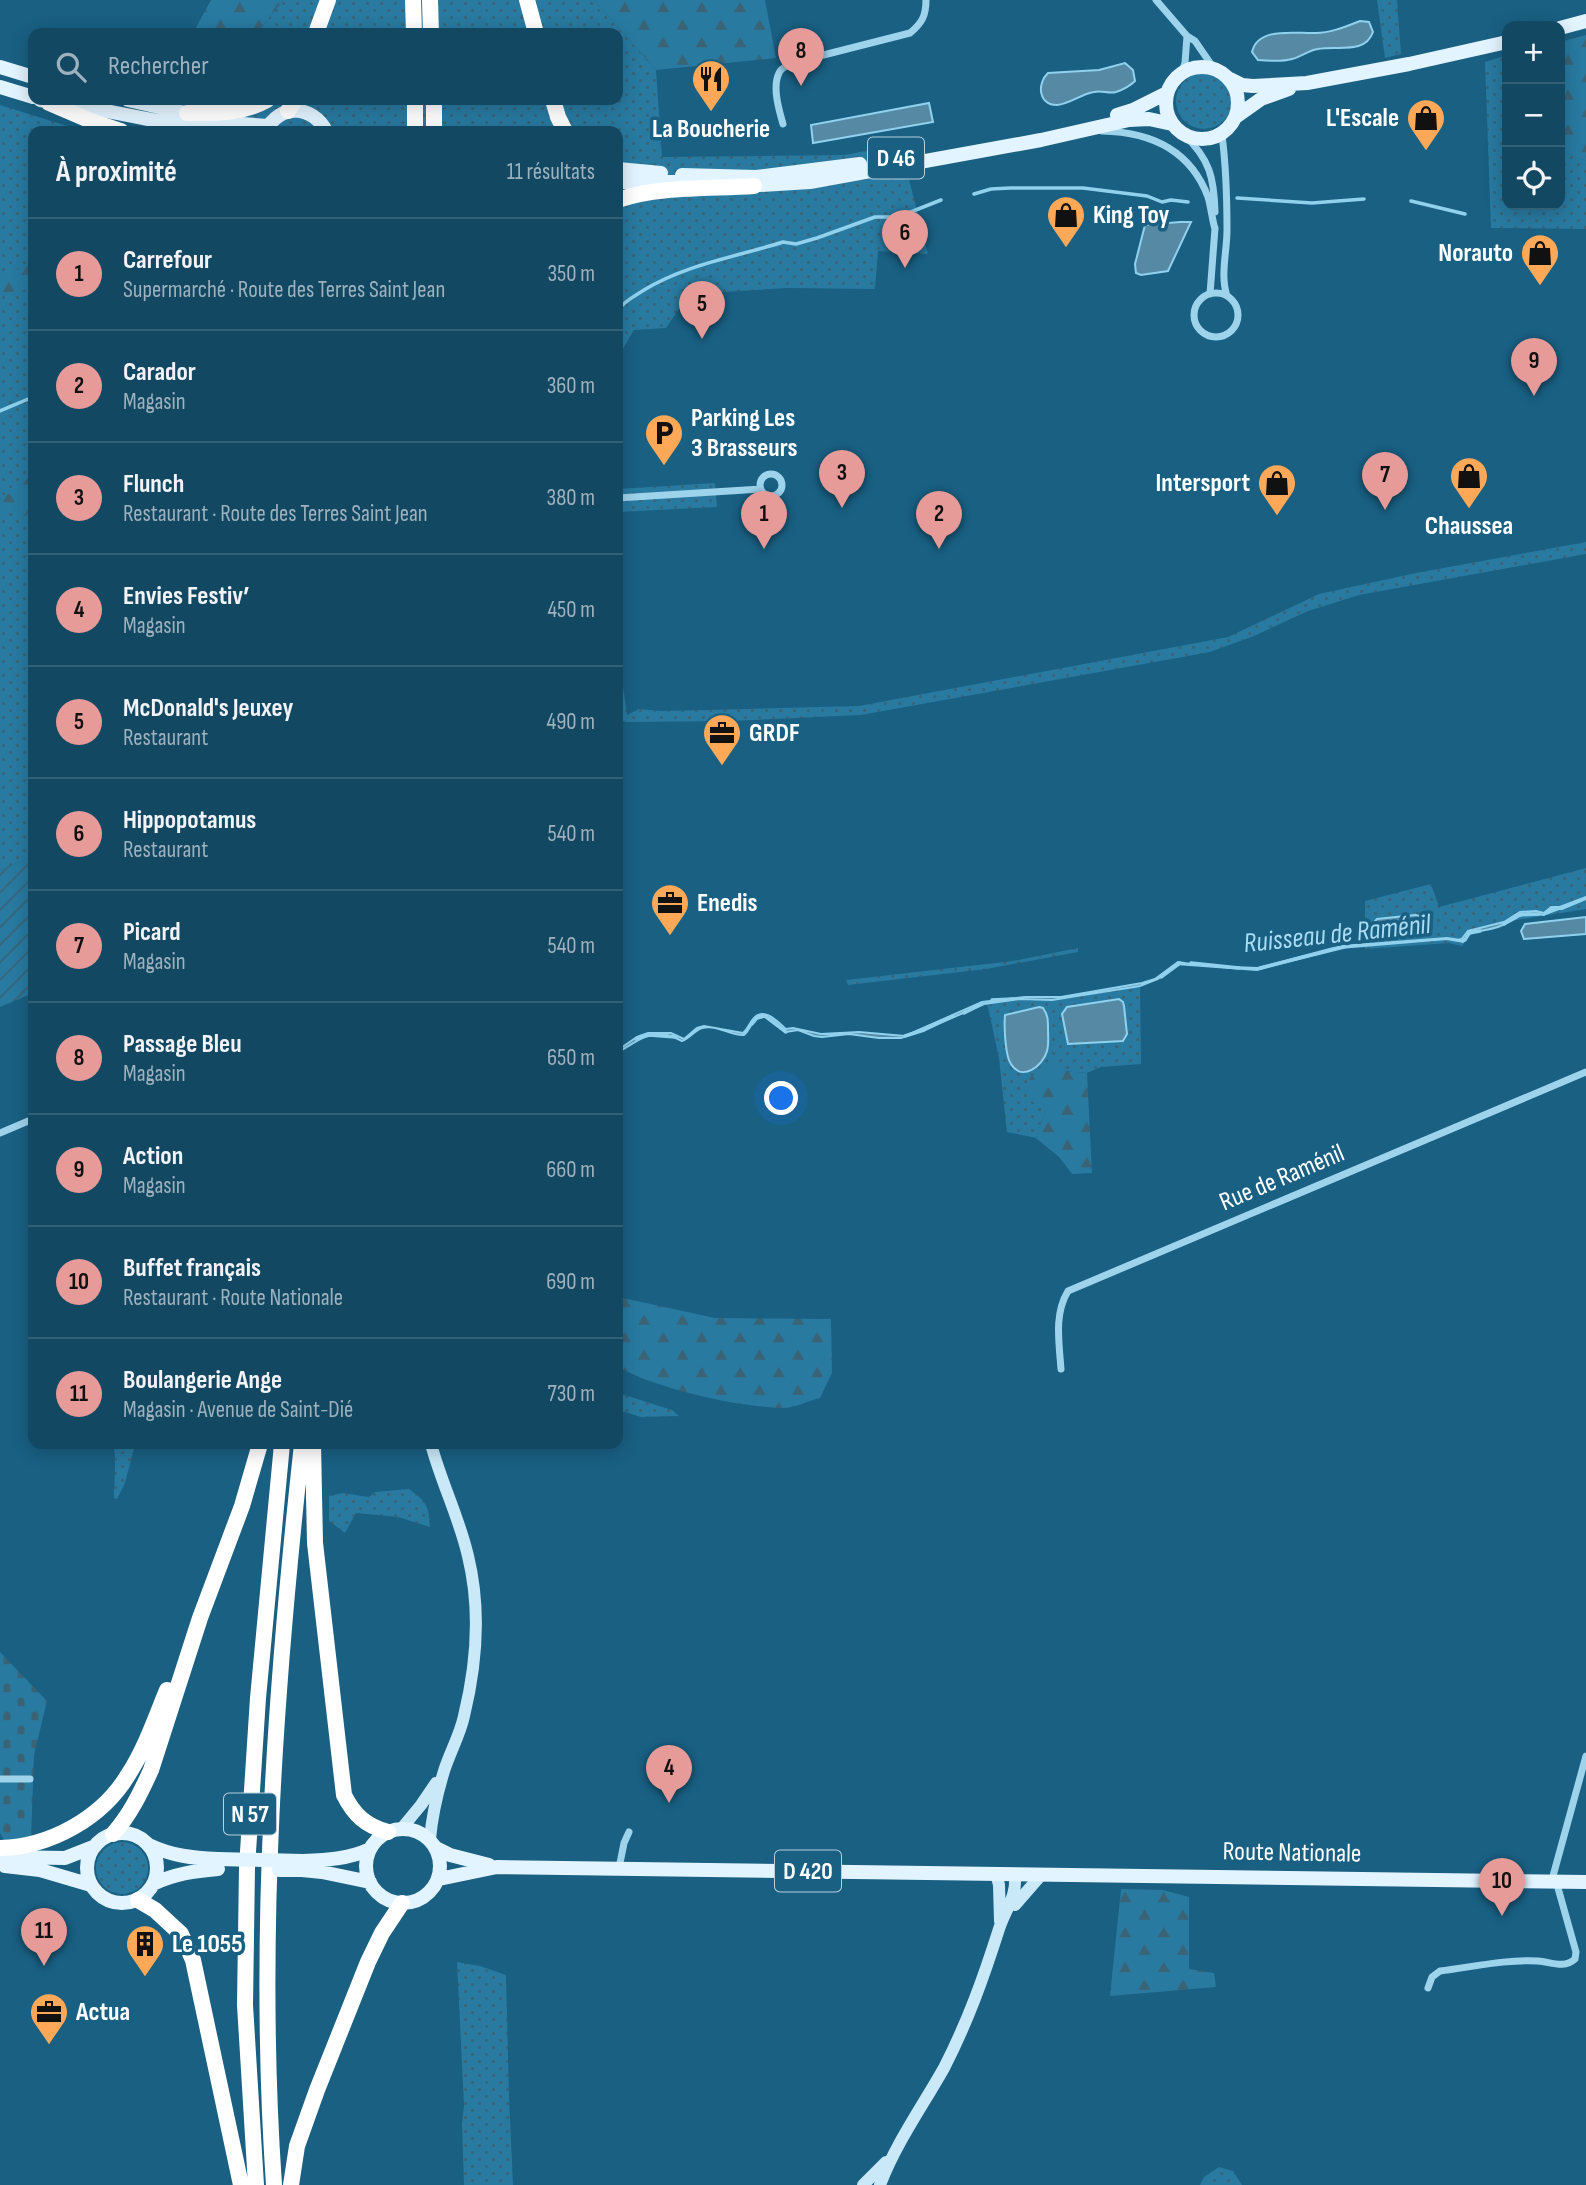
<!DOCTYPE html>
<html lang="fr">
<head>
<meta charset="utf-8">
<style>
	body { margin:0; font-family:"Sofia Sans Condensed",sans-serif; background:#20526b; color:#f1f3f6 }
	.controls { position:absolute; right:21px; top:21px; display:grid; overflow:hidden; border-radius:14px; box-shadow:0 4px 18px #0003 }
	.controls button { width:63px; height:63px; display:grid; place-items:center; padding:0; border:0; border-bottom:2px solid #326077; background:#134862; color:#f1f3f6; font:35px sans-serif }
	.you { position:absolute; left:782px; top:1099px; width:24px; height:24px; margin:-18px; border:5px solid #fff; border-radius:50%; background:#1a73e8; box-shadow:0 0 0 10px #1a73e833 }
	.badge { display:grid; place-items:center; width:46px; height:46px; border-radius:50%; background:#e69b98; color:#111; font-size:23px; font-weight:700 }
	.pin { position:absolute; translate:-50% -58px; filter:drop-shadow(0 2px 4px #0008) }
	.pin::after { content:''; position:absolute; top:37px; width:24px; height:21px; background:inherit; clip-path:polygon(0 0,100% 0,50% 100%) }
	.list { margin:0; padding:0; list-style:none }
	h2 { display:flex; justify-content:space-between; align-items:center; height:91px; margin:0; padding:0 28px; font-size:30px }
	h2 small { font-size:23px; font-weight:400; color:#9db2be }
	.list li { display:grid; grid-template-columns:46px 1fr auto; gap:21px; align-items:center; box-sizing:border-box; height:112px; padding:0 28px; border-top:2px solid #326077 }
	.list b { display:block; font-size:26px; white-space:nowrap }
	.list p { margin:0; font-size:23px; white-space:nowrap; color:#9db2be }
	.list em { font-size:23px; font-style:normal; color:#9db2be }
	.icon { flex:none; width:38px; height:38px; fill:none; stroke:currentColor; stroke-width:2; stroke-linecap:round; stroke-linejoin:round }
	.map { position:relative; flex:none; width:1586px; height:2185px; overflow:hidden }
	.search { position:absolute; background:#134862; box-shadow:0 4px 18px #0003; left:28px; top:28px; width:595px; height:77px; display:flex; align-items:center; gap:18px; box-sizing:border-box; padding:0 24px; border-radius:14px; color:#9db2be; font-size:26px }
	.panel { position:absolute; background:#134862; box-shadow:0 4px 18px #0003; left:28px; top:126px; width:595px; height:1323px; border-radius:14px }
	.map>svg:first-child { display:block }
	.grass { fill:url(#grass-dots) }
	.forest { fill:url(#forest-firs) }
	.cemetery { fill:url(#cemetery-stones) }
	.garden { fill:url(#garden-furrows) }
	.water { fill:#568aa4; stroke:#90d1ee; stroke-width:2 }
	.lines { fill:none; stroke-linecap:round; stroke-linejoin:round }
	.stream { stroke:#90d1ee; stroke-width:3.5 }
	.street { stroke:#9ed3ec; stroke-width:7 }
	.secondary { stroke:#cae9f8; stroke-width:12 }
	.primary { stroke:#e2f4ff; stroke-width:14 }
	.highway { stroke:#fff; stroke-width:16 }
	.primary-bridge { stroke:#e2f4ff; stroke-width:14 }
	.labels { text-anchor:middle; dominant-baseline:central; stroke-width:7; stroke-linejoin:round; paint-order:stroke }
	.shield { fill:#196083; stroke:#bacfda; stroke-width:2 }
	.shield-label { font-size:24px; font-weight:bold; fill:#fff }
	.poi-label { font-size:26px; font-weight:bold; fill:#fff; stroke:#196083; text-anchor:start }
	.street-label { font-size:26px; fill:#fff; stroke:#196083 }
	.water-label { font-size:28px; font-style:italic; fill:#a9dcf3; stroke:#196083 }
</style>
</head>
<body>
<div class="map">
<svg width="1586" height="2185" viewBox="0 0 1586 2185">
	<defs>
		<pattern id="grass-dots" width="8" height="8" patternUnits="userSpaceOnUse" patternTransform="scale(1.75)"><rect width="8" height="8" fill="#287aa1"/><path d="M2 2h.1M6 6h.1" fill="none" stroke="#3a6376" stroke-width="1.8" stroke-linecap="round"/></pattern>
		<pattern id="forest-firs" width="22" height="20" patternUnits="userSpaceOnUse" patternTransform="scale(1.75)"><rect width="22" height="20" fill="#287aa1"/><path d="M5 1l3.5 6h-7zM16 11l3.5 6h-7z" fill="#3a6376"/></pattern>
		<pattern id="cemetery-stones" width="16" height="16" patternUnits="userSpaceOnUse" patternTransform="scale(1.75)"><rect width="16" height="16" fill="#287aa1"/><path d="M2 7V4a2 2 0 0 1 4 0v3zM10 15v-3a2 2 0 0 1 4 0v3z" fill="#3a6376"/></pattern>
		<pattern id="garden-furrows" width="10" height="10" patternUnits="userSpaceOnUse" patternTransform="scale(1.75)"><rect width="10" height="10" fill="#287aa1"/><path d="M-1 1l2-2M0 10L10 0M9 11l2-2" fill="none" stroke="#3a6376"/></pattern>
	</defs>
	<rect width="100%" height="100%" fill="#196083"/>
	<path class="grass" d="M283,0h311l62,70 6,87 183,-2 55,-11 28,110 -50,-3 -3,38 -88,-1 -98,6 -23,34 -32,2 -16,27v-226h-479l18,-31h461v-67h-361z
		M1377,0h20l4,54 -16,4z
		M1507,55v150h53v-55l26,11v68l-95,-1 -6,-166z
		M1176 101a28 28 0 1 1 56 0a28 28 0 1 1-56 0Z
		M0,105l83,26h-50v725l-33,14z
		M715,483l2,24 -99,5v-23z
		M618,523l5,1 -1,155 5,36 12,-6 22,2 48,-1 150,-4 369,-69 91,-43 97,-21 170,-31v12l-227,41 -51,16 -54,25 -44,16 -349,63 -132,6 -103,1 -8,-3z
		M1586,868v41l-94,15 -20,10 -10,12 -13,-3 -84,6v-48l66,-17 8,23z
		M1078,948v4l-92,17 -138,16 -2,-5 167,-19z
		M1140,986l1,78 -40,3 -14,6 -24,-2 -18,40 -9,27 -29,-6 -8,-74 -12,-55 33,-4 52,-1z
		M618,1393l54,17 7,6 -38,1 -23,-7z
		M113,1444h22l-10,39 -8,16 -3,-1c0,-15 3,-42 -1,-54z
		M409,1489c17,12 20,17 21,38l-32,-10 -42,-4 -11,20 -16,-12v-25l14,-3 26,4 6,-5z
		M96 1868a26 26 0 1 1 52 0a26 26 0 1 1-52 0Z
		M457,1962l23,4 26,9 3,121 4,89h-49l-2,-61 2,-19z
		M1219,2167l14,4 9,14h-42l4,-8z"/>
	<path class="forest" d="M211,0h72l-26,33h-64z
		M594,0h171l11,58 -120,12z
		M1586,35v126l-26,-11v-108z
		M33,260v29l-26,3 -7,6v-25l26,-6z
		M33,471v34l-7,11 -20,-5 -6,4v-17l19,-9z
		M1046,1062l17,9 24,2 5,100 -20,1 -13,-17 -23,-19 9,-27 -14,-10 -2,-22z
		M618,1297l97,21 116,1 1,54 -12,25c-12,3 -26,10 -37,10 -46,-1 -125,-19 -165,-41z
		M1121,1889l42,1 26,7v72l25,4 2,14 -106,9z"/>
	<path class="cemetery" d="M0,1652l47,49 -13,54 -3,85 -26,2 -5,-9z"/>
	<path class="garden" d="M33,856v137l-33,14v-137z"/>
	<path class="water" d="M1360,21l9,1 4,10c-8,23 -36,13 -55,17 -9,1 -17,8 -26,10 -10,3 -23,2 -34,1l-6,-8c6,-26 44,-18 64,-19 15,0 31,-7 44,-12z
		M1125,63l8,7 2,11c-5,5 -13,9 -19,11 -7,2 -15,-2 -22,0 -13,2 -24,12 -37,13 -19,0 -20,-22 -9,-32l51,-3z
		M929,103l4,19 -120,21 -2,-18z
		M1180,222h11l-23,49 -27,4 -5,-2 -1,-9 10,-39z
		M1586,897v2l-24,10h-11l-7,6c-24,-4 -20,0 -39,9 -10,5 -23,7 -34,8l-8,10 -16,-3 -107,9 -83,22 -81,-6 -18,15 -18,7 -88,14 -32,-1 -36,5 -60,26 -23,8h-22l-30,-4 -27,3 -8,-1 -16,-6 -12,2c-8,-7 -21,-23 -31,-12 -5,5 -6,11 -11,15 -14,1 -27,-11 -42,-7 -7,2 -12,10 -20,13 -31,-16 -38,-3 -64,11v-2l19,-13 11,-4h23l13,6 13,-11 7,-2 39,7c5,-4 6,-10 11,-15 11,-11 24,4 32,11l7,-1 28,6 38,-2 46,4 77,-34 43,-5h36l81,-14 13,-4 23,-17 26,4 54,2 83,-22 106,-8 14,2 7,-9 36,-9 16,-10 16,-1 8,2 7,-6h12z
		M1415,915l11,2 3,2 -2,13 -50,2 -2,-13 2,-2z
		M1586,917v17l-62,5 -3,-8 4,-7z
		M1119,999l4,3 1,4 3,28 -4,7 -55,3 -6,-30 5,-7z
		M1039,1007l4,1c5,7 5,12 5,21 0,7 1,15 -1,22 -4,15 -25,31 -36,13 -6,-8 -7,-39 -6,-49z"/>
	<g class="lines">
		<path class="stream" d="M974,194l17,-5 19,-1h73l64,8 15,6 9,-2 17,2
			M1237,198l75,5 52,-4
			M1411,201l54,13
			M618,310c6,-9 17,-14 26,-20 43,-26 92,-33 139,-48l13,2 21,-6 58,-21h23l43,-17
			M0,411l33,-14
			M1546,913l40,-15
			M1504,924l13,-9 22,-1
			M1460,940h5l4,-7 11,-2
			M1191,963l48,5
			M1260,968l84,-21
			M1161,977l19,-14
			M992,1000l21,-1
			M964,1013l18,-9
			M752,1024l5,-6 8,-2 21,16
			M905,1036l19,-6 29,-14
			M636,1039l13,-4 27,2"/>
		<path class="street" d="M1156,0l31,36 8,5 20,29
			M1181,74l4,-11 2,-27
			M783,124c-4,-14 -11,-37 -4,-51 2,-5 8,-7 13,-10l118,-30c12,-10 16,-17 16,-33
			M1102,131c47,1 88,18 106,66 3,10 4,22 7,32
			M1184,135c26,24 30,43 31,77
			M1222,135c4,31 5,63 5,95 0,22 -7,45 0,66
			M1194 315a22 22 0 1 1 44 0a22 22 0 1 1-44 0Z
			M1210,294l5,-66
			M760 485a11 11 0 1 1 22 0a11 11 0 1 1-22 0Z
			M618,498l143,-9
			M0,1133l33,-14
			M1061,1369c-2,-27 -7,-55 7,-78l518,-219
			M0,1779h30
			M619,1868l5,-25 5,-11
			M1428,1988l4,-11 8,-6c32,-4 67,-12 98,-10 13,1 26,8 37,-2l1,-7 -18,-64 -5,-12 33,-120"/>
		<path class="secondary" d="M402,1828l19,-23 15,-22
			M430,1839c2,-23 7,-45 14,-68 6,-19 16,-36 20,-55 13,-53 17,-107 4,-160 -9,-39 -27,-74 -37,-112
			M996,1873l3,12 1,36
			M1015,1905l27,-31
			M863,2185l23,-23
			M880,2185c16,-42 42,-78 64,-117 24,-47 39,-89 55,-139 7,-21 18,-32 16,-55"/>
		<path class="primary" d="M1560,28l26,-7
			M1166 103a36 36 0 1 1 72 0a36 36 0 1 1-72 0Z
			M0,67l33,10
			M1230,79l12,6 11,1 54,-3 102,-19 98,-22
			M0,87l33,10
			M40,100l51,8 118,23
			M128,100l101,23 39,3
			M1117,115l16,-5 34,-17
			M1237,116l24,-17 28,-10
			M266,131c13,-28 47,-26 60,0
			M618,169l43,4
			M682,175l74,2 104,-13
			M618,182h74
			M743,186l67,-4 231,-42 88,-20 20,-1 23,5
			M366 1866a37 37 0 1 1 74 0a37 37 0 1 1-74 0Z
			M87 1868a35 35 0 1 1 70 0a35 35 0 1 1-70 0Z
			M149,1845c23,11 44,13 69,14
			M436,1848l14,7 39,10
			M0,1857l65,1 28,-11
			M303,1861c23,-1 46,-2 67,-12
			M5,1866l35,4 51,15
			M302,1870l20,2 48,10
			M439,1879l58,-12 1089,15
			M153,1884c21,-10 41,-13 65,-15"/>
		<path class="highway" d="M413,0l1,33
			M430,0l1,33
			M527,0l9,33
			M316,33l12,-33
			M415,100v31
			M434,100v31
			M553,100l5,17 7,14
			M49,103l42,18 30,10
			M288,111l7,-11
			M187,113c28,0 55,1 80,-13
			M618,200c40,-14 93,-11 136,-14
			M313,1444l2,99 29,252c10,20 22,31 44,37
			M113,1834c17,-19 28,-42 38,-64l49,-152 42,-112 18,-62
			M0,1848c50,-1 102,-30 128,-73 17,-26 27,-56 39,-85
			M138,1900l17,10 26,24 12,26 48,225
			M256,2185l-11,-180 2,-138 11,-169 24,-254
			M274,2185c-17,-247 1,-495 28,-741
			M291,2185l6,-39 20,-56 51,-128 14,-29 20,-30"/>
		<path class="primary-bridge" d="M218,1859l85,2
			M279,1870h23"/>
	</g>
	<defs>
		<symbol id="restaurant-pin" viewBox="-11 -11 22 30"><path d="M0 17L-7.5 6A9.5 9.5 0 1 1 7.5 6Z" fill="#ffa858" stroke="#196083"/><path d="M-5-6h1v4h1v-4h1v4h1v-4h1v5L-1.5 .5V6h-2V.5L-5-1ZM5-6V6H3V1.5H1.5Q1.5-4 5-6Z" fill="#111"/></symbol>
		<symbol id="shop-pin" viewBox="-11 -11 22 30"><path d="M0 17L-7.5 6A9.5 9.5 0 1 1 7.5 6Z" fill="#ffa858" stroke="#196083"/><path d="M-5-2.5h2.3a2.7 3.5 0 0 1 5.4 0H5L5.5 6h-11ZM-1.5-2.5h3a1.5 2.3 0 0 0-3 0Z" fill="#111"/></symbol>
		<symbol id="parking-pin" viewBox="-11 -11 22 30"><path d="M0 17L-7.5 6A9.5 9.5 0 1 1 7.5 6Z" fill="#ffa858" stroke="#196083"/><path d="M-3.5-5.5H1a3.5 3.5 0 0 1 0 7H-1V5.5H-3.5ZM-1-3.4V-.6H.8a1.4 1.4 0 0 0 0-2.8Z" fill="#111"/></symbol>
		<symbol id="office-pin" viewBox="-11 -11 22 30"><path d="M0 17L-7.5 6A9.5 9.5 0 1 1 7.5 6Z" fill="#ffa858" stroke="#196083"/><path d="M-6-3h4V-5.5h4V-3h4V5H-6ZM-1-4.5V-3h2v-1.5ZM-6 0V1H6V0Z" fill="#111"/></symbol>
		<symbol id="building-pin" viewBox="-11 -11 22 30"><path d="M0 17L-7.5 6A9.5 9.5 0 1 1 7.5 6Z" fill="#ffa858" stroke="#196083"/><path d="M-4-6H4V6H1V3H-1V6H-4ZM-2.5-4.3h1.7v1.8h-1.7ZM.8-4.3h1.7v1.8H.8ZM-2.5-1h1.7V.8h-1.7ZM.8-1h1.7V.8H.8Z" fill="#111"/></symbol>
	</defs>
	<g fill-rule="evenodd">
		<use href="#restaurant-pin" x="689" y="57" width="44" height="60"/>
		<use href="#shop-pin" x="1404" y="96" width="44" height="60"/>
		<use href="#shop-pin" x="1044" y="193" width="44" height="60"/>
		<use href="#shop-pin" x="1518" y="231" width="44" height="60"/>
		<use href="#parking-pin" x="642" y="411" width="44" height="60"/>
		<use href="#shop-pin" x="1447" y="454" width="44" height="60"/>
		<use href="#shop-pin" x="1255" y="461" width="44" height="60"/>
		<use href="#office-pin" x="700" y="711" width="44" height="60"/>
		<use href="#office-pin" x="648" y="881" width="44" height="60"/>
		<use href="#building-pin" x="123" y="1922" width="44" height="60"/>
		<use href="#office-pin" x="27" y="1990" width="44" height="60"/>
	</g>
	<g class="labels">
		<g class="shield">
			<rect x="868" y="137.5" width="56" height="41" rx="5"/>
			<rect x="224" y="1793.5" width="52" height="41" rx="5"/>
			<rect x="775" y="1850.5" width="66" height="41" rx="5"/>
		</g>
		<g class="shield-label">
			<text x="896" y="158">D 46</text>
			<text x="250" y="1814">N 57</text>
			<text x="808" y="1871">D 420</text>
		</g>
		<g class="poi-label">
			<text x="1399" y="118" text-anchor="end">L'Escale</text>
			<text x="711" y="129" text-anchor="middle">La Boucherie</text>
			<text x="1093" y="215">King Toy</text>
			<text x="1513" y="253" text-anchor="end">Norauto</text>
			<text x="691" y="418">Parking Les<tspan x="691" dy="30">3 Brasseurs</tspan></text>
			<text x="1250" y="483" text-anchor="end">Intersport</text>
			<text x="1469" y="526" text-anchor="middle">Chaussea</text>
			<text x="749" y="733">GRDF</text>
			<text x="697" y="903">Enedis</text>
			<text x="172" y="1944">Le 1055</text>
			<text x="76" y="2012">Actua</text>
		</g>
		<g class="street-label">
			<text transform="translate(1282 1178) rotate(-23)">Rue de Raménil</text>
			<text transform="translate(1292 1853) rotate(1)">Route Nationale</text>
		</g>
		<g class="water-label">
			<text transform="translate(1337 934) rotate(-6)">Ruisseau de Raménil</text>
		</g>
	</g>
</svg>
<div class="controls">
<button>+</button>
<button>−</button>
<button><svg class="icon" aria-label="locate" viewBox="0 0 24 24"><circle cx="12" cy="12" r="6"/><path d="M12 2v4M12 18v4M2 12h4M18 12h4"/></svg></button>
</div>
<div class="you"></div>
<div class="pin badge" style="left:764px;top:549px">1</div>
<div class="pin badge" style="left:939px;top:549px">2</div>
<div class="pin badge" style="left:842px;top:508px">3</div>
<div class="pin badge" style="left:669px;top:1803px">4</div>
<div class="pin badge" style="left:702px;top:339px">5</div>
<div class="pin badge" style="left:905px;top:268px">6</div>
<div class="pin badge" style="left:1385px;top:510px">7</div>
<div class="pin badge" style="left:801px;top:86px">8</div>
<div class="pin badge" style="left:1534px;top:396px">9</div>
<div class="pin badge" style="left:1502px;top:1916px">10</div>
<div class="pin badge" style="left:44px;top:1966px">11</div>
<div class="search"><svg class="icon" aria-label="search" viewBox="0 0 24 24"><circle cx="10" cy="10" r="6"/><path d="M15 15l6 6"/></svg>Rechercher</div>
<section class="panel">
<h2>À proximité<small>11 résultats</small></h2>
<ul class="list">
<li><span class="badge">1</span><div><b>Carrefour</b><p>Supermarché · Route des Terres Saint Jean</p></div><em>350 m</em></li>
<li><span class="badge">2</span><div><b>Carador</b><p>Magasin</p></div><em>360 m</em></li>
<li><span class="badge">3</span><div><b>Flunch</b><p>Restaurant · Route des Terres Saint Jean</p></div><em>380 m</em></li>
<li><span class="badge">4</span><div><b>Envies Festiv’</b><p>Magasin</p></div><em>450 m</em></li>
<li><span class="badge">5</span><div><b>McDonald's Jeuxey</b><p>Restaurant</p></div><em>490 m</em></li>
<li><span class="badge">6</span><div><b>Hippopotamus</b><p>Restaurant</p></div><em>540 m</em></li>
<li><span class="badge">7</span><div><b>Picard</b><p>Magasin</p></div><em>540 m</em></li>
<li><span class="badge">8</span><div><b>Passage Bleu</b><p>Magasin</p></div><em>650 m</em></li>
<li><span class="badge">9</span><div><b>Action</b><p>Magasin</p></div><em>660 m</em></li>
<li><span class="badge">10</span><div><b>Buffet français</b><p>Restaurant · Route Nationale</p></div><em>690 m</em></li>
<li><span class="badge">11</span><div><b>Boulangerie Ange</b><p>Magasin · Avenue de Saint-Dié</p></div><em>730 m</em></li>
</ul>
</section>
</div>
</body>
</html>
